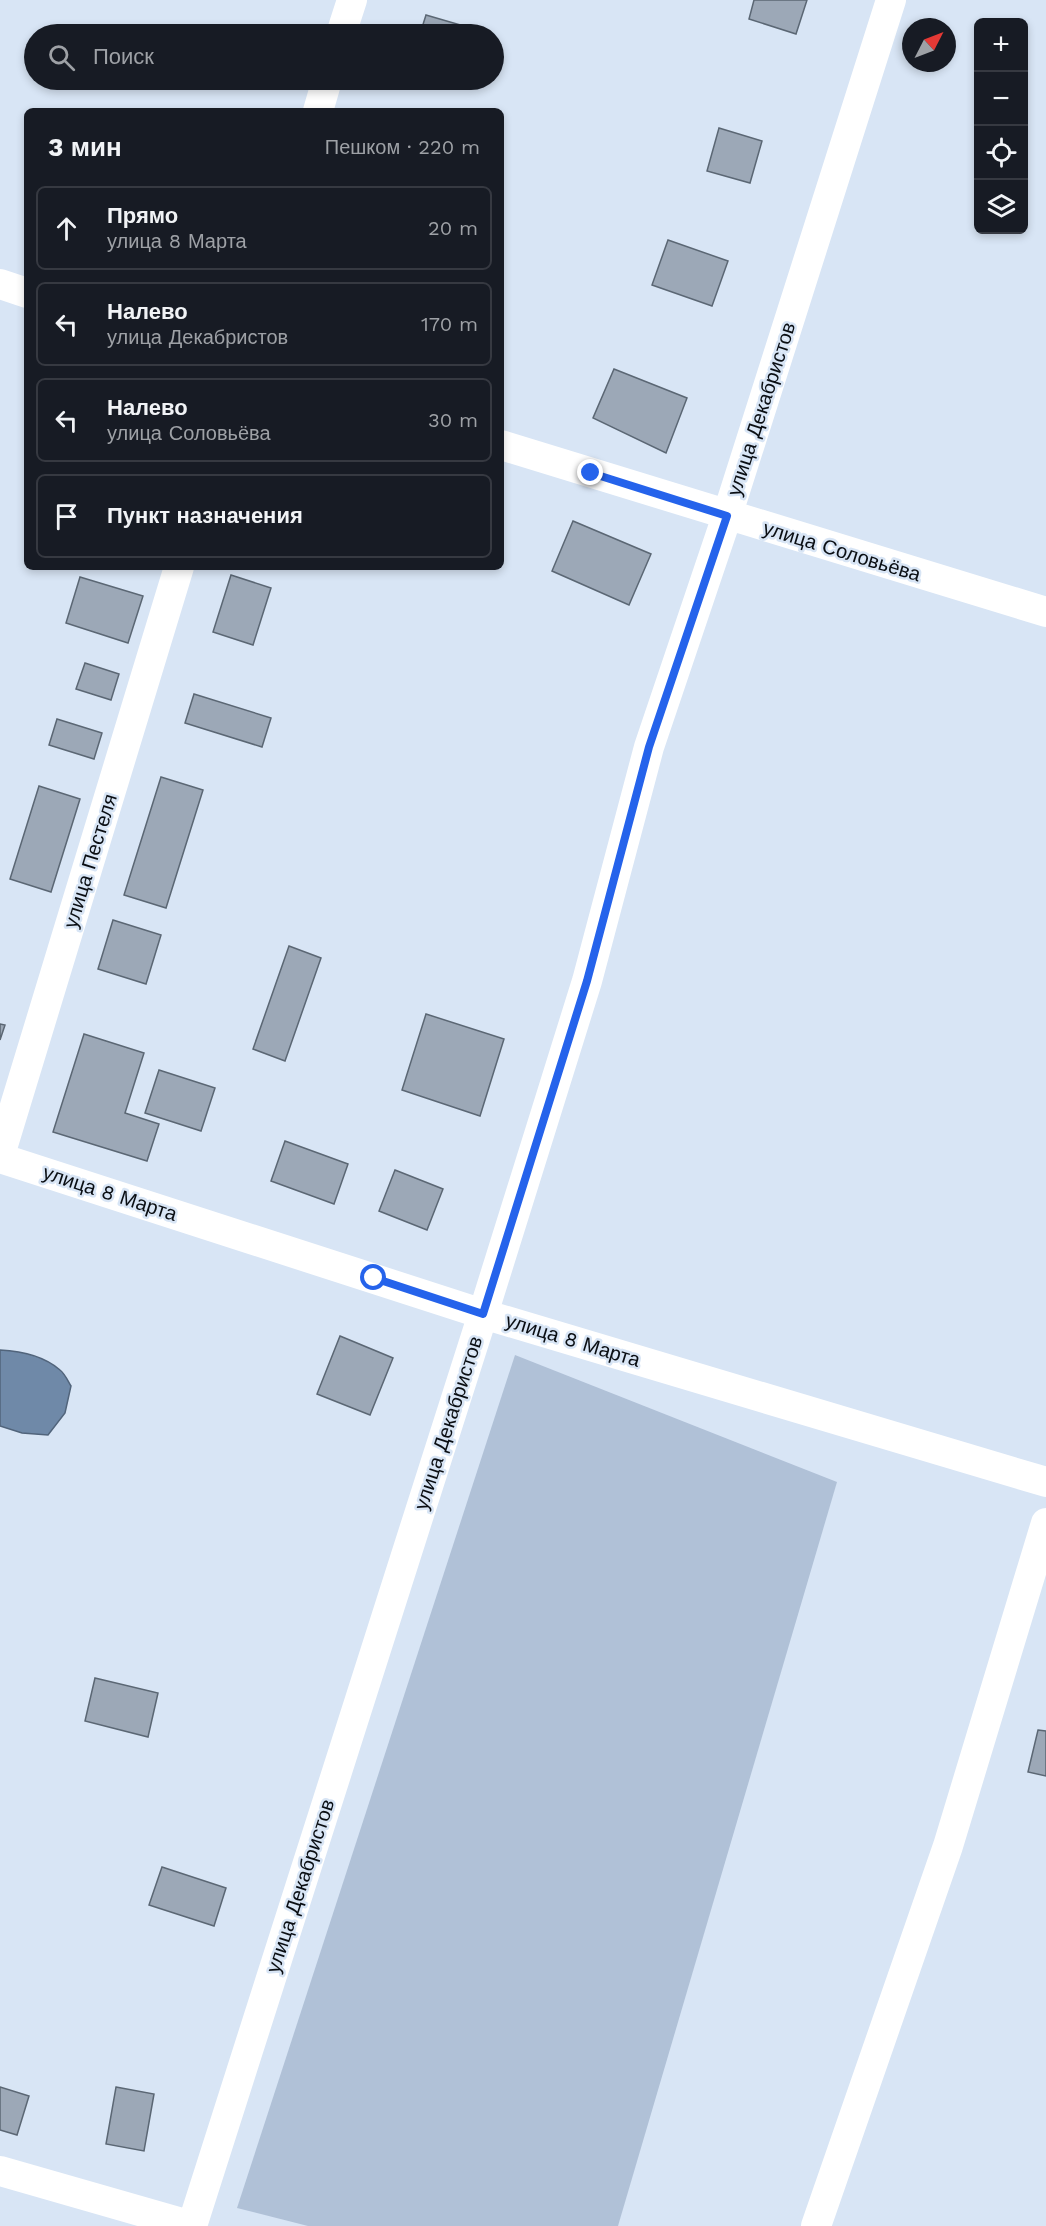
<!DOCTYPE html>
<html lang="ru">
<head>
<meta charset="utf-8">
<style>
	body { margin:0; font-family:"Work Sans",sans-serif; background:#20242c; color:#f1f3f6 }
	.controls { position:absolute; right:18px; top:18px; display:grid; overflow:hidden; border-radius:9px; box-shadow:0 3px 9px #0003 }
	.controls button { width:54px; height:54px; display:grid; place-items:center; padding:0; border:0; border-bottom:2px solid #363941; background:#171b24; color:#f1f3f6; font:30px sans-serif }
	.compass { position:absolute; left:902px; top:18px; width:54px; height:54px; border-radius:50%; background:#171b24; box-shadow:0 3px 9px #0003; rotate:48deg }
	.stop { position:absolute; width:18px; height:18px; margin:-14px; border:4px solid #2563eb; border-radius:50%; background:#fff }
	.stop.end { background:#2563eb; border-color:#fff; box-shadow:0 2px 6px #0008 }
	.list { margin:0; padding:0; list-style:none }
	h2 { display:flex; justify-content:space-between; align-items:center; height:78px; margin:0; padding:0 24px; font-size:26px }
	h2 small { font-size:20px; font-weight:400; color:#9ea1a6 }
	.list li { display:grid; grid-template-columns:39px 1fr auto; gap:18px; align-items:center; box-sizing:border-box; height:84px; margin:0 12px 12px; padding:0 12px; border:2px solid #363941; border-radius:9px }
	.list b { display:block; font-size:22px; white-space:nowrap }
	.list p { margin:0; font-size:20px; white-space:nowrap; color:#9ea1a6 }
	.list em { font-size:20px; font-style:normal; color:#9ea1a6 }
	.icon { flex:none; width:33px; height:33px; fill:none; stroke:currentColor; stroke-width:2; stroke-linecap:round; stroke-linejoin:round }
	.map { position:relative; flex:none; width:1046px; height:2226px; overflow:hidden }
	.search { position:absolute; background:#171b24; box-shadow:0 3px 9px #0003; left:24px; top:24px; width:480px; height:66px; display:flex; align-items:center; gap:15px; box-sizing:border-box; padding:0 21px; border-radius:33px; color:#9ea1a6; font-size:22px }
	.panel { position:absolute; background:#171b24; box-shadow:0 3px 9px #0003; left:24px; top:108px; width:480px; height:462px; border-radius:9px }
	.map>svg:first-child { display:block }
	.green { fill:#b0c1d7 }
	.water { fill:#6f89a8; stroke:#51647b; stroke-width:1.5 }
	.building { fill:#9ca8b7; stroke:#5b6774; stroke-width:1.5 }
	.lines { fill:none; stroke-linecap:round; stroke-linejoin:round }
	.minor { stroke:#fff; stroke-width:30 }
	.route { stroke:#2563eb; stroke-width:8 }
	.labels { text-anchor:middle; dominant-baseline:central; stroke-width:5; stroke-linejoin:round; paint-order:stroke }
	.street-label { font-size:20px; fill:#0a0e13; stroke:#d8e5f5 }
</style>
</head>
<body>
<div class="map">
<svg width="1046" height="2226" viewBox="0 0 1046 2226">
	<rect width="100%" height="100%" fill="#d8e5f5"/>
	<path class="green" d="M515,1355l322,127 -219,744h-310l-71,-18z"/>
	<path class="water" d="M0,1350c20,1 44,6 60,20 5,4 8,11 11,16l-6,27 -17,22 -26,-2 -22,-7z"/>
	<path class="building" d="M754,0h53l-11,34 -47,-15z
		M426,15l55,16 -1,3h-60z
		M719,128l43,13 -12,42 -43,-12z
		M668,240l60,21 -16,45 -60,-21z
		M614,369l73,29 -21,55 -73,-35z
		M573,521l78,33 -22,51 -77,-34z
		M231,575l40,13 -18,57 -40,-13z
		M80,577l63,19 -15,47 -62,-20z
		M85,663l34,11 -8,26 -35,-11z
		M194,694l77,24 -9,29 -77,-24z
		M57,719l45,14 -8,26 -45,-14z
		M161,777l42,13 -37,118 -42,-13z
		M39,786l41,13 -29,93 -41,-13z
		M113,920l48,15 -15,49 -48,-15z
		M289,946l32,12 -36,103 -32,-12z
		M426,1014l78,25 -24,77 -78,-26z
		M0,1024l5,1 -5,15z
		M84,1034l60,19 -19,60 34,11 -12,37 -94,-29z
		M159,1070l56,18 -14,43 -56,-18z
		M285,1141l63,23 -14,40 -63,-23z
		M395,1170l48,19 -16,41 -48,-19z
		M340,1336l53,22 -23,57 -53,-21z
		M95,1678l63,15 -10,44 -63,-16z
		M1038,1730l8,1v45l-18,-4z
		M162,1867l64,21 -12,38 -65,-21z
		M0,2087l29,9 -12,39 -17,-5z
		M116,2087l38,7 -10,57 -38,-7z"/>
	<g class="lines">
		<path class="minor" d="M341,34l11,-34
			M318,111l9,-31
			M0,284l27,9
			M501,445l545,167
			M0,1155l179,-588
			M0,1158l483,156 563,168
			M0,2171l192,55
			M192,2226l291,-912 104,-333 62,-234 78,-231 164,-516
			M816,2226l132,-380 98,-323"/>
	</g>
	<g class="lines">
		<path class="route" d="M374,1278l109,36 104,-333 62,-234 78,-231 -136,-43"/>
	</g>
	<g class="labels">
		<g class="street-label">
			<text transform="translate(761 409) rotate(-72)">улица Декабристов</text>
			<text transform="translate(842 551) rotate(17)">улица Соловьёва</text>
			<text transform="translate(90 861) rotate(-73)">улица Пестеля</text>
			<text transform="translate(110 1193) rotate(18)">улица 8 Марта</text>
			<text transform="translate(573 1340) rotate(17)">улица 8 Марта</text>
			<text transform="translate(448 1423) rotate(-72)">улица Декабристов</text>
			<text transform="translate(300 1886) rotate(-72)">улица Декабристов</text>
		</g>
	</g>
</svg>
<div class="controls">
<button>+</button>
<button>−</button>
<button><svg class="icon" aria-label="locate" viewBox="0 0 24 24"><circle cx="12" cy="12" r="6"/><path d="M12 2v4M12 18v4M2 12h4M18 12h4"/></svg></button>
<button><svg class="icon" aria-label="layers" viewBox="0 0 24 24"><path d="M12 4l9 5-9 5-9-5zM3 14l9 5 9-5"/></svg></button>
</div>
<svg class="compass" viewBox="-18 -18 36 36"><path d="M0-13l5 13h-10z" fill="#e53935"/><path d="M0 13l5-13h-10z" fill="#9ea1a6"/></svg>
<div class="stop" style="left:374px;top:1278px"></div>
<div class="stop end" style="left:591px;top:473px"></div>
<div class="search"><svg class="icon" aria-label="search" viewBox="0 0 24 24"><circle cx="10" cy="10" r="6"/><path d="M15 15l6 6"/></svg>Поиск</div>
<section class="panel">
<h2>3 мин<small>Пешком · 220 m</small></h2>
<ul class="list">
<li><svg class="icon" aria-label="ahead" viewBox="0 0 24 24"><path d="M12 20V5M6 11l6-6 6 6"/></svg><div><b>Прямо</b><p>улица 8 Марта</p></div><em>20 m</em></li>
<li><svg class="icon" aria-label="left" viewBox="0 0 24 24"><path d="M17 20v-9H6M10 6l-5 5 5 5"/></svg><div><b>Налево</b><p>улица Декабристов</p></div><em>170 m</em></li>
<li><svg class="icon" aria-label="left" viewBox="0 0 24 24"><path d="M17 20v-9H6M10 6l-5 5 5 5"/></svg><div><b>Налево</b><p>улица Соловьёва</p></div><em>30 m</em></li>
<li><svg class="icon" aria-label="arrive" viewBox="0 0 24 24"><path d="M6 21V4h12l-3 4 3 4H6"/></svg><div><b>Пункт назначения</b></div></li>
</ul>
</section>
</div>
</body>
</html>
